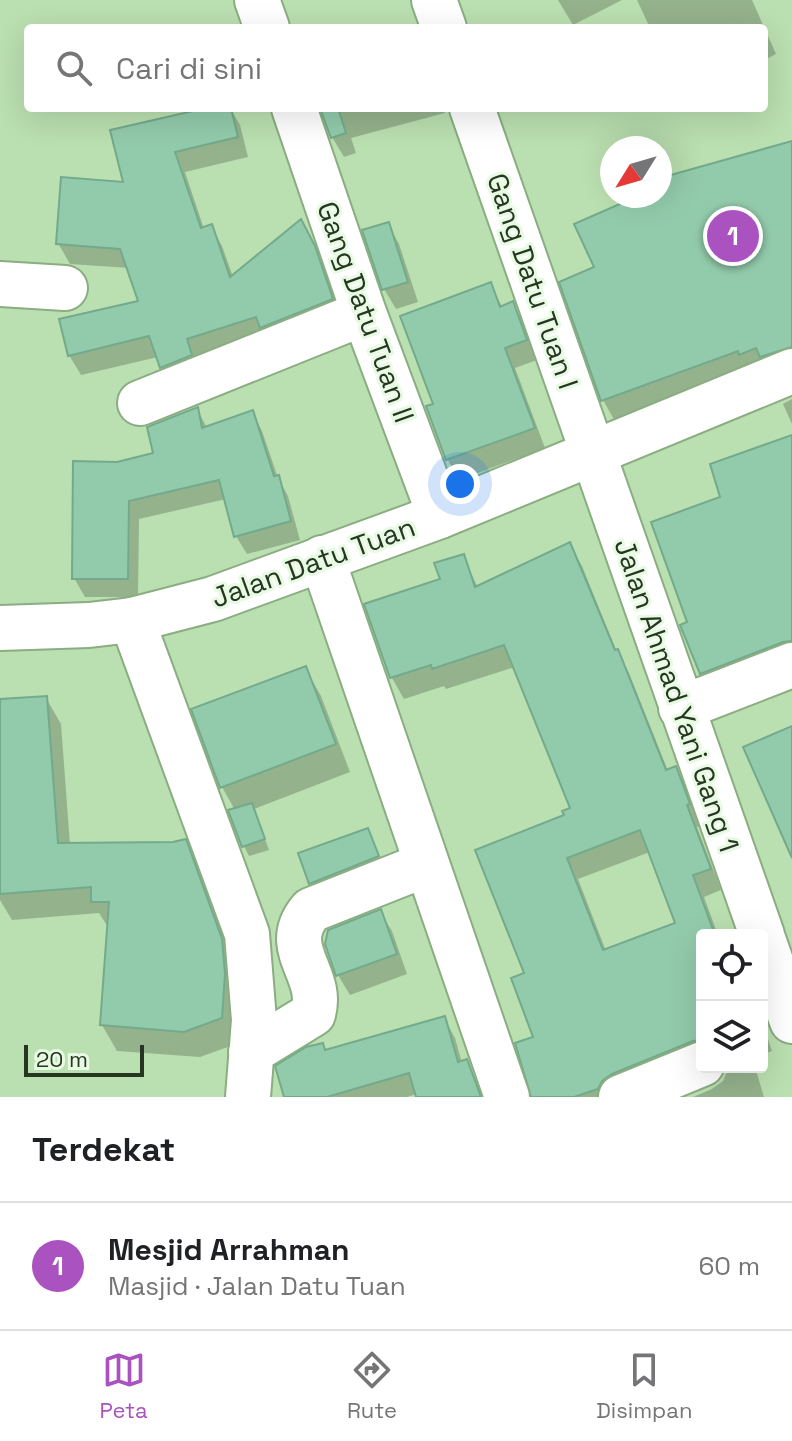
<!DOCTYPE html>
<html lang="id">
<head>
<meta charset="utf-8">
<style>
	body { margin:0; font-family:"Space Grotesk",sans-serif; background:#f2f2f2; color:#202124 }
	.controls { position:absolute; right:24px; bottom:24px; display:grid; overflow:hidden; border-radius:8px; box-shadow:0 8px 32px #0002 }
	.controls button { width:72px; height:72px; display:grid; place-items:center; padding:0; border:0; border-bottom:2px solid #e0e0e0; background:#fff; color:#202124; font:40px sans-serif }
	.compass { position:absolute; left:600px; top:136px; width:72px; height:72px; border-radius:50%; background:#fff; box-shadow:0 8px 32px #0002; rotate:233deg }
	.scale { position:absolute; left:24px; bottom:20px; width:120px; box-sizing:border-box; padding-left:8px; border:4px solid #273523; border-top:0; font-size:22px; line-height:28px; white-space:nowrap; color:#273523; -webkit-text-stroke:6px #e7fae2; paint-order:stroke }
	.you { position:absolute; left:460px; top:484px; width:28px; height:28px; margin:-20px; border:6px solid #fff; border-radius:50%; background:#1a73e8; box-shadow:0 0 0 12px #1a73e833 }
	.badge { display:grid; place-items:center; width:52px; height:52px; border-radius:50%; background:#aa52bf; color:#fff; font-size:26px; font-weight:700 }
	.pin { position:absolute; translate:-50% -50%; border:4px solid #fff; box-shadow:0 2px 8px #0006 }
	.list { margin:0; padding:0; list-style:none }
	h2 { display:flex; justify-content:space-between; align-items:center; height:104px; margin:0; padding:0 32px; font-size:34px }
	h2 small { font-size:26px; font-weight:400; color:#757577 }
	.list li { display:grid; grid-template-columns:52px 1fr auto; gap:24px; align-items:center; box-sizing:border-box; height:128px; padding:0 32px; border-top:2px solid #e0e0e0 }
	.list b { display:block; font-size:30px; white-space:nowrap }
	.list p { margin:0; font-size:26px; white-space:nowrap; color:#757577 }
	.list em { font-size:26px; font-style:normal; color:#757577 }
	.icon { flex:none; width:44px; height:44px; fill:none; stroke:currentColor; stroke-width:2; stroke-linecap:round; stroke-linejoin:round }
	.map { position:relative; flex:none; width:792px; height:1097px; overflow:hidden }
	.search { position:absolute; background:#fff; box-shadow:0 8px 32px #0002; left:24px; right:24px; top:24px; height:88px; display:flex; align-items:center; gap:20px; box-sizing:border-box; padding:0 28px; border-radius:8px; color:#757577; font-size:30px }
	.sheet { height:232px; background:#fff }
	nav { display:flex; justify-content:space-around; align-items:center; box-sizing:border-box; height:112px; border-top:2px solid #e0e0e0; background:#fff; font-size:22px; color:#757577 }
	nav a { display:grid; justify-items:center; gap:4px }
	nav .on { color:#aa52bf }
	.map>svg:first-child { display:block }
	.shadow { fill:#0003; fill-rule:evenodd }
	.building { fill:#92cbab; stroke:#73aa8b; stroke-width:2; fill-rule:evenodd }
	.lines { fill:none; stroke-linecap:round; stroke-linejoin:round }
	.minor-casing { stroke:#8aad81; stroke-width:48 }
	.tertiary-casing { stroke:#8aad81; stroke-width:48 }
	.minor { stroke:#fff; stroke-width:44 }
	.tertiary { stroke:#fff; stroke-width:44 }
	.labels { text-anchor:middle; dominant-baseline:central; stroke-width:6; stroke-linejoin:round; paint-order:stroke }
	.street-label { font-size:28px; fill:#273523; stroke:#e7fae2 }
</style>
</head>
<body>
<div class="map">
<svg width="792" height="1097" viewBox="0 0 792 1097">
	<rect width="100%" height="100%" fill="#badfb0"/>
	<path class="shadow" d="M558,0h64l-49,25z
		M637,0h115l24,54 -12,6v-32h-114z
		M215,108h15l10,17 8,32 -63,15 19,57 7,-3 11,20 11,31 78,-36 14,27 18,51 -170,68 -15,-30 -77,18 -12,-20 71,-52 -11,-35 -59,-4 -12,-21z
		M323,108h120l2,5 -94,25 5,15 -12,4 -12,-20z
		M792,143v229l-176,51 -13,-23 -41,-117 35,-15 46,-72h17v-16z
		M388,224l11,20 19,58 -22,7 -12,-20z
		M490,285l13,23 9,-4 12,20 13,36 -22,8 30,80 -86,32 -11,-20 -20,-53 7,-2z
		M792,399v25l-9,-20z
		M197,409l10,19 45,-16 10,19 16,47 10,18 12,44 -53,14 -11,-18 -10,-37 -87,20 -1,78h-53l-11,-19 43,-114 39,-9z
		M792,437v229l-77,30 -14,-23 -11,-50 33,-125z
		M569,545l13,21 36,89 11,18 39,98 7,-3 13,21 12,37 -3,1 24,63 -17,7 14,38h-16v128l-81,34h-89l3,-59 -9,-64 41,-158 5,-6 -57,-143 -69,22 -2,-3 -40,13 -12,-21 -25,-73 75,-25 21,-24 15,32zM650,852l27,72 -71,27 -28,-72z
		M305,668l16,28 29,76 -96,37 15,41 -20,6 -5,-10 -9,-36 -13,-23z
		M46,698l15,26 9,121 103,-1 12,-3 14,26 37,100v77l-36,13 -83,-6 -15,-26 6,-98 -9,-14 -87,7 -12,-20v-199z
		M367,831l22,46 -67,26 -12,-20z
		M380,912l12,19 15,43 -57,21 -12,-20 -11,-31z
		M444,1018l11,20 7,25 5,-2 16,36h-65l-1,-3 -10,3h-121l40,-45z
		M762,1021l10,30 -10,4z
		M729,1067h26l9,30h-71l19,-8 11,-8z"/>
	<path class="building" d="M206,108h25l7,29 -63,15 26,76 11,-4 18,53 71,-58 14,27 18,53 -73,29 -4,-11 -69,22 5,16 -32,13 -11,-32 -81,20 -9,-37 79,-18 -18,-52 -64,-5 5,-67 62,5 -13,-52z
		M320,108h18l8,25 -15,5z
		M792,141v206l-32,10 -4,-9 -17,7 -1,-4 -137,50 -42,-119 35,-15 -20,-43 64,-28h22v-18z
		M389,222l19,60 -26,8 -20,-60z
		M491,282l9,25 13,-6 14,39 -22,8 30,80 -89,32 -20,-54 7,-2 -33,-88z
		M198,407l4,21 51,-18 21,66 5,-1 12,46 -57,16 -15,-57 -90,21 -1,78h-56l1,-118 44,1 36,-9 -6,-26z
		M792,435v206l-9,1 -83,32 -20,-49 7,-3 -36,-100 69,-25 -10,-33z
		M570,542l45,108 3,-1 48,121 10,-4 14,38 -3,1 24,64 -18,6 22,60h-13v105l-9,1 -81,33 -10,7 -4,8 -24,8h-43l-16,-54 18,-6 -22,-59 13,-5 -49,-123 89,-35 -2,-4 8,-3 -66,-163 -72,24 -1,-4 -41,13 -26,-74 76,-25 -6,-16 30,-9 11,33zM640,830l35,93 -72,27 -36,-92z
		M306,666l30,78 -116,44 -29,-79z
		M47,696l11,147 115,-1 13,-3 36,100 3,35 -3,44 -38,14 -84,-7 9,-123h-18v-15l-91,7v-195z
		M792,726v132l-49,-111z
		M252,803l13,36 -23,8 -14,-37z
		M368,828l11,28 -70,28 -11,-31z
		M381,909l16,45 -61,22 -11,-32 3,-14z
		M445,1016l13,46 9,-3 14,38h-65l-7,-24 -82,24h-43l-9,-31 31,-19 17,-4 2,7z"/>
	<g class="lines">
		<defs>
			<path id="minor" d="M257,0l10,28
				M434,0l10,28
				M294,108l70,205 76,203
				M472,108l290,827
				M0,284l65,4
				M140,403l224,-90
				M322,558l185,539
				M132,620l115,314 7,86 -6,77
				M681,708l111,-43
				M762,936l30,85
				M251,1052l62,-38c12,-41 -35,-65 -2,-104l116,-46
				M621,1097l81,-33"/>
			<path id="tertiary" d="M0,628l89,-3 43,-5 81,-21 227,-83 352,-145"/>
		</defs>
		<use href="#minor" class="minor-casing"/>
		<use href="#tertiary" class="tertiary-casing"/>
		<use href="#minor" class="minor"/>
		<use href="#tertiary" class="tertiary"/>
	</g>
	<g class="labels">
		<g class="street-label">
			<text transform="translate(533 281) rotate(71)">Gang Datu Tuan I</text>
			<text transform="translate(366 312) rotate(70)">Gang Datu Tuan II</text>
			<text transform="translate(313 562) rotate(-20)">Jalan Datu Tuan</text>
			<text transform="translate(677 695) rotate(71)">Jalan Ahmad Yani Gang 1</text>
		</g>
	</g>
</svg>
<div class="controls">
<button><svg class="icon" aria-label="locate" viewBox="0 0 24 24"><circle cx="12" cy="12" r="6"/><path d="M12 2v4M12 18v4M2 12h4M18 12h4"/></svg></button>
<button><svg class="icon" aria-label="layers" viewBox="0 0 24 24"><path d="M12 4l9 5-9 5-9-5zM3 14l9 5 9-5"/></svg></button>
</div>
<svg class="compass" viewBox="-18 -18 36 36"><path d="M0-13l5 13h-10z" fill="#e53935"/><path d="M0 13l5-13h-10z" fill="#757577"/></svg>
<div class="scale">20 m</div>
<div class="you"></div>
<div class="pin badge" style="left:733px;top:236px">1</div>
<div class="search"><svg class="icon" aria-label="search" viewBox="0 0 24 24"><circle cx="10" cy="10" r="6"/><path d="M15 15l6 6"/></svg>Cari di sini</div>
</div>
<section class="sheet">
<h2>Terdekat<small></small></h2>
<ul class="list">
<li><span class="badge">1</span><div><b>Mesjid Arrahman</b><p>Masjid · Jalan Datu Tuan</p></div><em>60 m</em></li>
</ul>
</section>
<nav>
<a class="on"><svg class="icon" aria-label="map" viewBox="0 0 24 24"><path d="M3 6l6-2 6 2 6-2v14l-6 2-6-2-6 2zM9 4v14M15 6v14"/></svg>Peta</a>
<a><svg class="icon" aria-label="directions" viewBox="0 0 24 24"><path d="M12 3l9 9-9 9-9-9zM9 14v-3h6M13 9l2 2-2 2"/></svg>Rute</a>
<a><svg class="icon" aria-label="saved" viewBox="0 0 24 24"><path d="M7 4h10v16l-5-4-5 4z"/></svg>Disimpan</a>
</nav>
</body>
</html>
